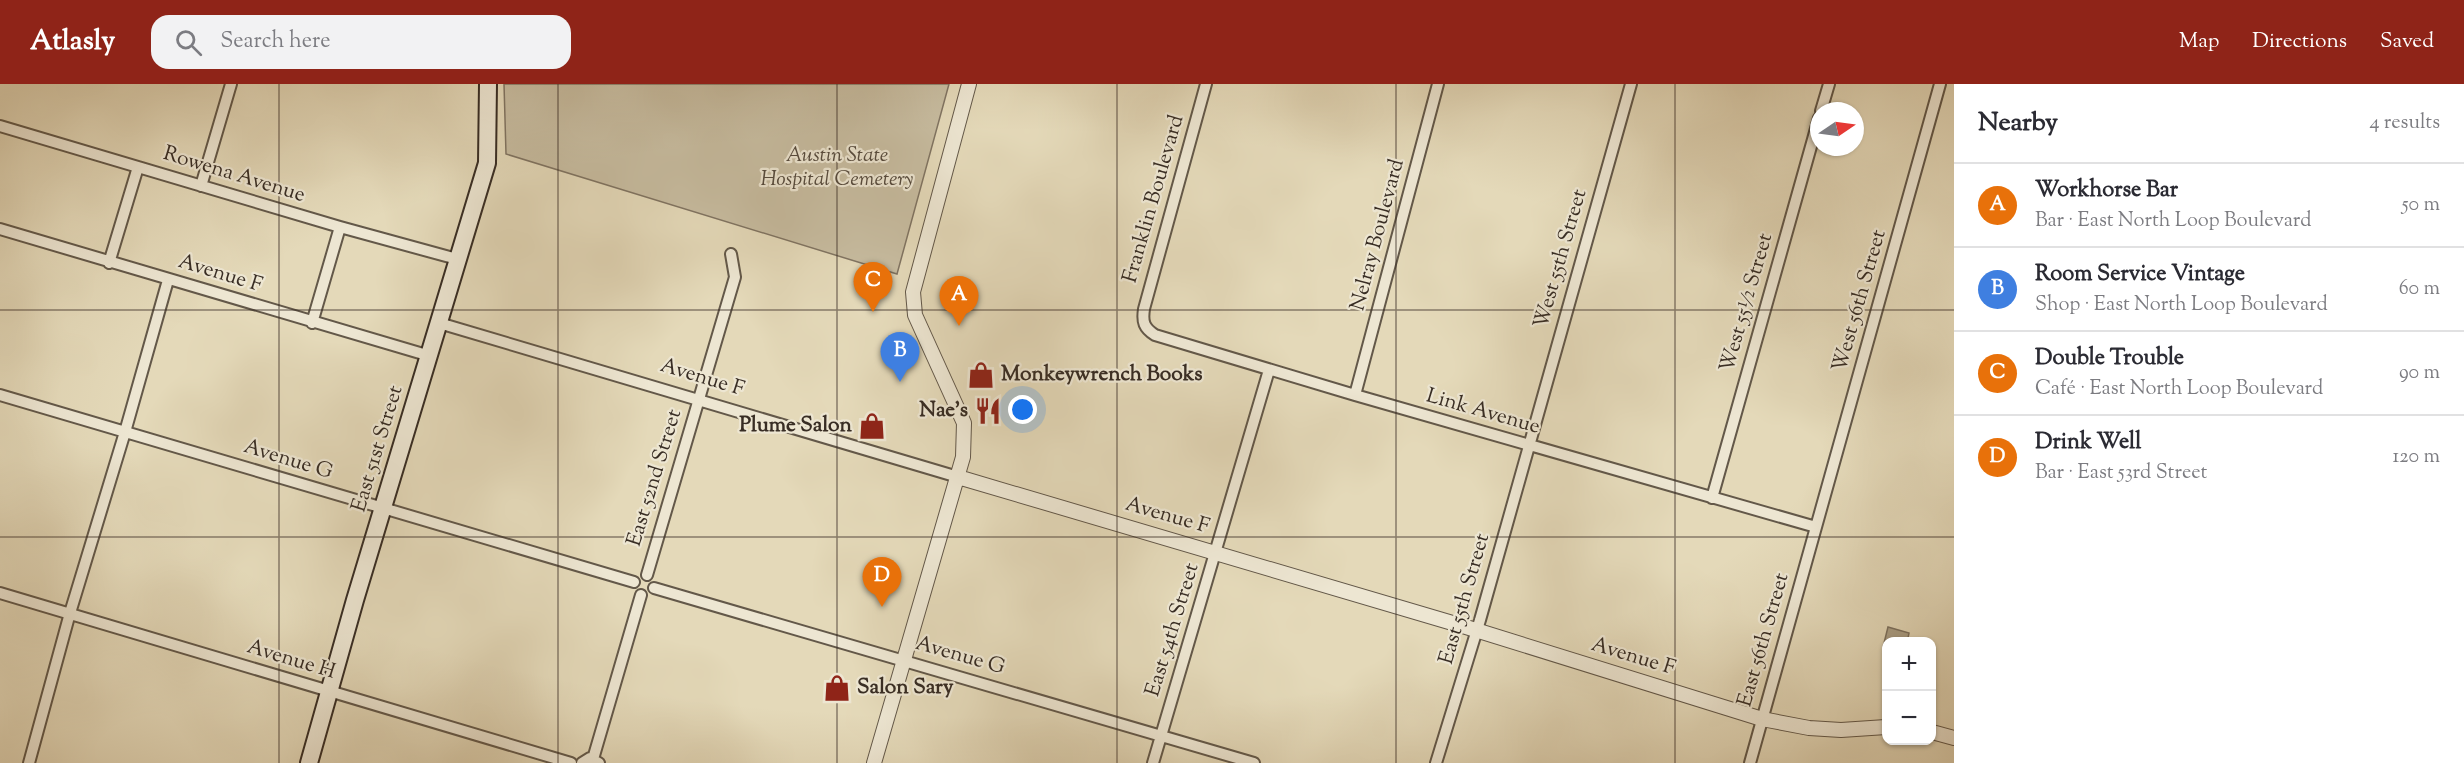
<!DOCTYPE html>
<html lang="en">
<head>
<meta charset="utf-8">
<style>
	body { margin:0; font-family:"Sorts Mill Goudy",serif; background:#f2f2f3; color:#2b2b33 }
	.controls { position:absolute; right:18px; bottom:18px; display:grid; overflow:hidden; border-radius:12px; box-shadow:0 2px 4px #0004 }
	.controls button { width:54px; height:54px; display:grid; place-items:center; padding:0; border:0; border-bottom:2px solid #e1e1e2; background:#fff; color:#2b2b33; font:30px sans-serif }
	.compass { position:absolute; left:1810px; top:18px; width:54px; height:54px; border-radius:50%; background:#fff; box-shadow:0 2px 4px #0004; rotate:77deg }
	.you { position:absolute; left:1023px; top:326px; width:21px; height:21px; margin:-15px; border:4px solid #fff; border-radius:50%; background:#1a73e8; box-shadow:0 0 0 9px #1a73e833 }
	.badge { display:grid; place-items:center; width:39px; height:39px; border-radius:50%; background:#8f2418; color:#fff; font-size:20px; font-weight:700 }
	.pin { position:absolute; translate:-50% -50px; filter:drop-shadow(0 2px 3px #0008) }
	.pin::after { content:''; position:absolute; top:32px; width:21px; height:18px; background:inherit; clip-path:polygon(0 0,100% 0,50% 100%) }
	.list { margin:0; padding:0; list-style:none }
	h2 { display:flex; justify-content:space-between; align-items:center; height:78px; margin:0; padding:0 24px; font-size:26px }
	h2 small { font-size:20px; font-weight:400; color:#7c7c81 }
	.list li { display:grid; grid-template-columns:39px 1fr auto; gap:18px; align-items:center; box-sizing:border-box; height:84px; padding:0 24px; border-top:2px solid #e1e1e2 }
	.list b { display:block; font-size:22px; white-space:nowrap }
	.list p { margin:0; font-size:20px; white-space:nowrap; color:#7c7c81 }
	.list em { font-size:20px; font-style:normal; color:#7c7c81 }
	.icon { flex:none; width:33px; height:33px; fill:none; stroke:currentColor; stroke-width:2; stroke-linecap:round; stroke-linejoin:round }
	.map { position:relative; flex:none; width:1954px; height:679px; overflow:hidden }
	header { display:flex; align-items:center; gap:36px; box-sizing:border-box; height:84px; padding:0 30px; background:#8f2418; color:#fff }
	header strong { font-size:28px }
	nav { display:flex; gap:33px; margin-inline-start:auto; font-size:21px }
	.search { width:420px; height:54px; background:#f2f2f3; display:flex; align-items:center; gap:15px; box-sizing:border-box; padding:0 21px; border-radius:18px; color:#7c7c81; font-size:22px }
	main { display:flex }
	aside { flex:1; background:#fff }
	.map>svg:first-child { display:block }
	.green { fill:#c7bca0; stroke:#807462; stroke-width:1.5 }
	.water { fill:#aa9f86; stroke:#7c715f; stroke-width:1.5 }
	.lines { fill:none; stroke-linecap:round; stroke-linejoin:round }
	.minor-casing { stroke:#635849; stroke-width:14 }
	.tertiary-casing { stroke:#635849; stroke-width:16 }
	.secondary-casing { stroke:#382d24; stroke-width:20 }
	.minor { stroke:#ede6d2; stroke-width:10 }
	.tertiary { stroke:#ede6d2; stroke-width:14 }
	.secondary { stroke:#ede6d2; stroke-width:16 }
	.grid { fill:none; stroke:#382d24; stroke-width:1.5; stroke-opacity:0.55 }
	.labels { text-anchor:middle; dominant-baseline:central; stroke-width:4.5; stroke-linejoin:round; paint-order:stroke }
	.park-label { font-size:21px; font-style:italic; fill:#554a3d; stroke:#ede6d2 }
	.street-label { font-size:21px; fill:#382d24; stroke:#ede6d2 }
	.poi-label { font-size:21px; font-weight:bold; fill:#382d24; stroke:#ede6d2; text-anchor:start }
</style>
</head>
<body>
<header>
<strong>Atlasly</strong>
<div class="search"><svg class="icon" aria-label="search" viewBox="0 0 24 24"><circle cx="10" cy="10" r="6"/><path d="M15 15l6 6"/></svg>Search here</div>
<nav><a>Map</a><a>Directions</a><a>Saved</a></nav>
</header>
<main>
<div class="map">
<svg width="1954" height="679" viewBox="0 0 1954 679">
	<rect width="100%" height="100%" fill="#e4d9b9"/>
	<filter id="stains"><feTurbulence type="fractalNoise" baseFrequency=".00333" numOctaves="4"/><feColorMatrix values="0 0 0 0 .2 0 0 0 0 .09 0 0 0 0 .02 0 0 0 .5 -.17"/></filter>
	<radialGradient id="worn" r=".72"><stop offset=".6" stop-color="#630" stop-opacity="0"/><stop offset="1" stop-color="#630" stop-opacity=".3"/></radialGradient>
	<path class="green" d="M504,0h445l-52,190 -391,-120z"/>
	<path class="water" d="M1888,543l21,6 -1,5 6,1v2l-28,1v4l-3,1z"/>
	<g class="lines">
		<defs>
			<path id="minor" d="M1206,0l-62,225c-2,13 0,19 11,26l200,60 461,132
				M1821,27l8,-27
				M0,42l340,101 117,32
				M201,102l30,-102
				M0,145l430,127
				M109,179l29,-96
				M312,239l28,-96
				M439,239l519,154
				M0,311l634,187
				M1355,311l83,-311
				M1712,414l107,-380
				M647,491l88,-298 -4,-23
				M654,504l600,175
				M0,509l571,170
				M593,675l48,-164
				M29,679l41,-150 55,-181 43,-152
				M582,679l8,-5 9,5
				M1153,679l116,-393
				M1436,679l44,-143 151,-536
				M1750,679l190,-679"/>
			<path id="tertiary" d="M958,393l508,150 296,92 47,9 32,2 45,-3
				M1932,648l22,6
				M874,679l89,-306 1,-34 -49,-108 -2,-23 56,-208"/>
			<path id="secondary" d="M309,679l46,-163 132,-437 1,-79"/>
		</defs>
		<use href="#minor" class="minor-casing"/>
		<use href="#tertiary" class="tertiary-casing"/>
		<use href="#secondary" class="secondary-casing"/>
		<use href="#minor" class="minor"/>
		<use href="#tertiary" class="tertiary"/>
		<use href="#secondary" class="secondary"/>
	</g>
	<path class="grid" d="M279,0v679M558,0v679M837,0v679M1117,0v679M1396,0v679M1675,0v679M0,226h1954M0,453h1954"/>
	<defs>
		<symbol id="shop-bare" viewBox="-9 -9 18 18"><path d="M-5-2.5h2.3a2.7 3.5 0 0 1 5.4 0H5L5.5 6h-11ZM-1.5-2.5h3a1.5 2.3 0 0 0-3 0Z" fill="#8f2418" stroke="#ede6d2" stroke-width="2.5" paint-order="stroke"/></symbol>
		<symbol id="restaurant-bare" viewBox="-9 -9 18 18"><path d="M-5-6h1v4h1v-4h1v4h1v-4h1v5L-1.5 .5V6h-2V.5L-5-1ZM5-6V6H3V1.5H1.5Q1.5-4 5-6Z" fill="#8f2418" stroke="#ede6d2" stroke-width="2.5" paint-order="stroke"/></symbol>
	</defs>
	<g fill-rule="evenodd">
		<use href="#shop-bare" x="962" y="272" width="38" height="38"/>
		<use href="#restaurant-bare" x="969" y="308" width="38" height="38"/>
		<use href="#shop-bare" x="853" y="323" width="38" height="38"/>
		<use href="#shop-bare" x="818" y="585" width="38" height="38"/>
	</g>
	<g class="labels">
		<g class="park-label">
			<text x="837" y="72">Austin State<tspan x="837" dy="24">Hospital Cemetery</tspan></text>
		</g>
		<g class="street-label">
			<text transform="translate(234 91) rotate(17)">Rowena Avenue</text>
			<text transform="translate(1154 115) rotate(-74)">Franklin Boulevard</text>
			<text transform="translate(1378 151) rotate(-75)">Nelray Boulevard</text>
			<text transform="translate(1561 175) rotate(-74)">West 55th Street</text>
			<text transform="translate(220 190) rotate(17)">Avenue F</text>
			<text transform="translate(1860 217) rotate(-74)">West 56th Street</text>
			<text transform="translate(1747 219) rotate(-74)">West 55½ Street</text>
			<text transform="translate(702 294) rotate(17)">Avenue F</text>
			<text transform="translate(1483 328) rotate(16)">Link Avenue</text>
			<text transform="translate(378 365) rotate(-73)">East 51st Street</text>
			<text transform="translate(288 376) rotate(17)">Avenue G</text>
			<text transform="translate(655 394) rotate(-73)">East 52nd Street</text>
			<text transform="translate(1167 432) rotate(16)">Avenue F</text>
			<text transform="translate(1465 515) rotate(-74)">East 55th Street</text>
			<text transform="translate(1173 546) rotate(-73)">East 54th Street</text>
			<text transform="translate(1764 556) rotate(-74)">East 56th Street</text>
			<text transform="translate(960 572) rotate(16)">Avenue G</text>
			<text transform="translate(1633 573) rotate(17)">Avenue F</text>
			<text transform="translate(291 576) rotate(17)">Avenue H</text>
		</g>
		<g class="poi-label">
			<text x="1001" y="291">Monkeywrench Books</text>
			<text x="968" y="327" text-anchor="end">Nae's</text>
			<text x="852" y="342" text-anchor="end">Plume Salon</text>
			<text x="857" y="604">Salon Sary</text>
		</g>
	</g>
	<rect width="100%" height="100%" filter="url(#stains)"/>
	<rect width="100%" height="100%" fill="url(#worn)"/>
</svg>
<div class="controls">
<button>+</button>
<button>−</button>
</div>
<svg class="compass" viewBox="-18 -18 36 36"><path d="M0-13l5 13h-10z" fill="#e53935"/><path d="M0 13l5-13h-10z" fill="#7c7c81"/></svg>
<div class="you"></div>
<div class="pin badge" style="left:959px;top:242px;background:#e8710a">A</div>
<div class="pin badge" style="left:900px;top:298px;background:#3f7fe0">B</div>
<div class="pin badge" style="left:873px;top:228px;background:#e8710a">C</div>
<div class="pin badge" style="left:882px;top:523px;background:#e8710a">D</div>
</div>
<aside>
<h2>Nearby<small>4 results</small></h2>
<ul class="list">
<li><span class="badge" style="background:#e8710a">A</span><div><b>Workhorse Bar</b><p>Bar · East North Loop Boulevard</p></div><em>50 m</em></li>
<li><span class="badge" style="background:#3f7fe0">B</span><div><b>Room Service Vintage</b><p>Shop · East North Loop Boulevard</p></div><em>60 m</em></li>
<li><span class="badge" style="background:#e8710a">C</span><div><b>Double Trouble</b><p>Café · East North Loop Boulevard</p></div><em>90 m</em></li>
<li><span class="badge" style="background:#e8710a">D</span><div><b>Drink Well</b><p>Bar · East 53rd Street</p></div><em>120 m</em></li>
</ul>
</aside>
</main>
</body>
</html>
